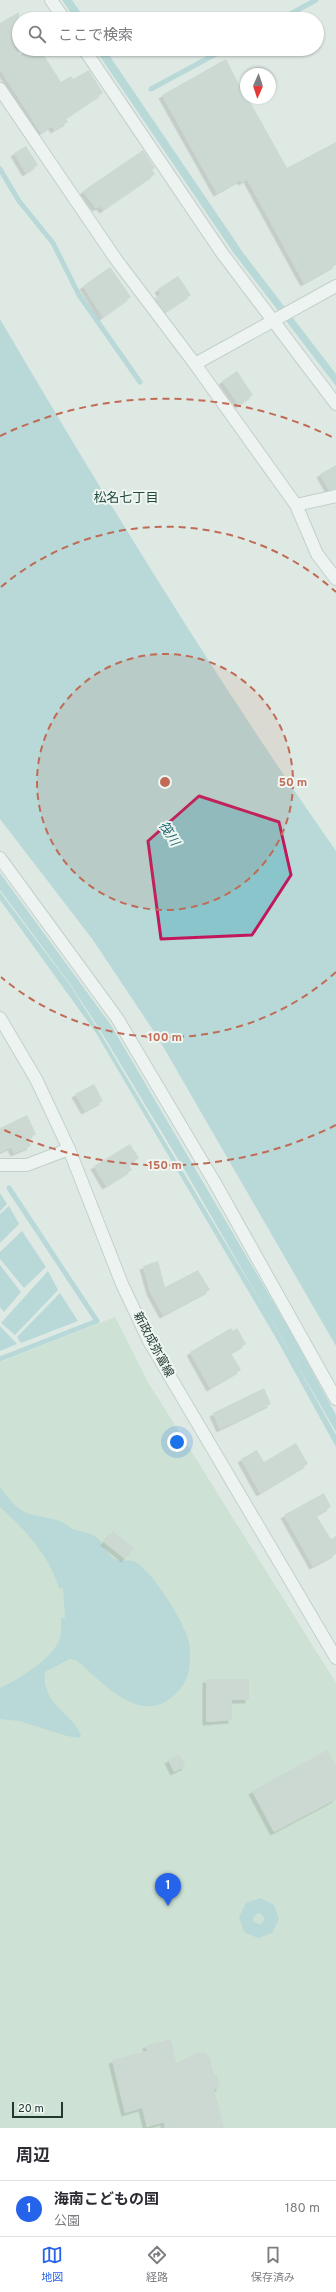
<!DOCTYPE html>
<html lang="ja">
<head>
<meta charset="utf-8">
<style>
	body { margin:0; font-family:Overpass,"Noto Sans JP",sans-serif; background:#f7f7f7; color:#2b2b33 }
	.compass { position:absolute; left:240px; top:68px; width:36px; height:36px; border-radius:50%; background:#fff; box-shadow:0 1px 3px #0004; rotate:183deg }
	.scale { position:absolute; left:12px; bottom:10px; width:51px; box-sizing:border-box; padding-left:4px; border:2px solid #213831; border-top:0; font-size:11px; line-height:14px; white-space:nowrap; color:#213831; -webkit-text-stroke:3px #eff6f2; paint-order:stroke }
	.you { position:absolute; left:177px; top:1442px; width:14px; height:14px; margin:-10px; border:3px solid #fff; border-radius:50%; background:#1a73e8; box-shadow:0 0 0 6px #1a73e833 }
	.badge { display:grid; place-items:center; width:26px; height:26px; border-radius:50%; background:#2563eb; color:#fff; font-size:13px; font-weight:700 }
	.pin { position:absolute; translate:-50% -33px; filter:drop-shadow(0 1px 2px #0008) }
	.pin::after { content:''; position:absolute; top:21px; width:14px; height:12px; background:inherit; clip-path:polygon(0 0,100% 0,50% 100%) }
	.list { margin:0; padding:0; list-style:none }
	h2 { display:flex; justify-content:space-between; align-items:center; height:52px; margin:0; padding:0 16px; font-size:17px }
	h2 small { font-size:13px; font-weight:400; color:#7c7c81 }
	.list li { display:grid; grid-template-columns:26px 1fr auto; gap:12px; align-items:center; box-sizing:border-box; height:56px; padding:0 16px; border-top:1px solid #e1e1e2 }
	.list b { display:block; font-size:15px; white-space:nowrap }
	.list p { margin:0; font-size:13px; white-space:nowrap; color:#7c7c81 }
	.list em { font-size:13px; font-style:normal; color:#7c7c81 }
	.icon { flex:none; width:22px; height:22px; fill:none; stroke:currentColor; stroke-width:2; stroke-linecap:round; stroke-linejoin:round }
	.map { position:relative; flex:none; width:336px; height:2128px; overflow:hidden }
	.search { position:absolute; background:#fff; box-shadow:0 1px 3px #0004; left:12px; right:12px; top:12px; height:44px; display:flex; align-items:center; gap:10px; box-sizing:border-box; padding:0 14px; border-radius:22px; color:#7c7c81; font-size:15px }
	.sheet { height:108px; background:#fff }
	nav { display:flex; justify-content:space-around; align-items:center; box-sizing:border-box; height:56px; border-top:1px solid #e1e1e2; background:#fff; font-size:11px; color:#7c7c81 }
	nav a { display:grid; justify-items:center; gap:2px }
	nav .on { color:#2563eb }
	.map>svg:first-child { display:block }
	.green { fill:#b9d9c0 }
	.water { fill:#8ac5cb; fill-rule:evenodd }
	.lines { fill:none; stroke-linecap:round; stroke-linejoin:round }
	.stream { stroke:#8ac5cb; stroke-width:5 }
	.building { fill:#b5c4bd; filter:url(#shadow) }
	.street-casing { stroke:#a2b0ab; stroke-width:14 }
	.secondary-casing { stroke:#9fb4ab; stroke-width:14 }
	.street { stroke:#fff; stroke-width:12 }
	.secondary { stroke:#fff; stroke-width:12 }
	.marked { fill:none; stroke:#c2185b; stroke-width:3; stroke-linejoin:round }
	.ring { fill:none; stroke:#c06b55; stroke-width:2; stroke-dasharray:7 5 }
	.labels { text-anchor:middle; dominant-baseline:central; stroke-width:4; stroke-linejoin:round; paint-order:stroke }
	.street-label { font-size:12px; fill:#213831; stroke:#eff6f2 }
	.neighbourhood-label { font-size:13px; fill:#1f493c; stroke:#eff6f2 }
	.water-label { font-size:13px; font-style:italic; fill:#206770; stroke:#eff6f2 }
	.centre { fill:#c06b55; stroke:#eff6f2; stroke-width:2 }
	.ring-label { font-size:12px; text-anchor:middle; font-weight:bold; fill:#c06b55; stroke:#eff6f2; stroke-width:4; stroke-linejoin:round; paint-order:stroke }
</style>
</head>
<body>
<div class="map">
<svg width="336" height="2128" viewBox="0 0 336 2128">
	<defs>
		<filter id="shadow"><feDropShadow dx="-3.5" dy="3.5" stdDeviation="0" flood-color="#0004"/></filter>
	</defs>
	<rect width="100%" height="100%" fill="#dfe9e4"/>
	<path class="green" d="M115,1317l33,65 188,301v445h-336v-766z"/>
	<path class="water" d="M62,0h10l13,19h-10z
		M95,49h10l139,205 92,120v12l-103,-134z
		M0,319c106,181 216,360 336,532v495l-179,-310 -64,-96 -93,-121z
		M0,873l111,152 181,309 44,81v17l-152,-263 -84,-139 -30,-46 -70,-94z
		M0,892l70,93 29,46 182,305 55,99v12l-60,-109 -180,-305 -96,-133z
		M0,1193l7,11 -7,7z
		M9,1206l10,18 -19,19v-29z
		M22,1231l24,36 -22,21 -24,-29v-7z
		M0,1265l21,27 -17,20 -4,-5z
		M48,1271l10,19 -43,45 -14,-12z
		M60,1293l18,28 -57,22 -4,-6z
		M0,1326l17,18 -17,7z
		M0,1487c23,32 27,25 60,34 5,2 9,6 13,8 7,3 16,3 23,8 7,5 10,15 17,21 8,5 13,1 20,3 17,5 53,64 56,81 2,9 1,19 0,28 -2,11 -8,19 -17,27 -34,29 -71,-17 -95,-36l-7,-2 -25,13c-3,33 24,37 36,63l-2,3 -12,-2 -48,-15 -19,-2v-31c19,-9 48,-27 58,-45 4,-7 3,-17 3,-25h4l-2,-30h-4c-10,-32 -34,-59 -59,-81z
		M260,1898l14,7 5,14 -7,14 -14,5 -14,-6 -5,-15 7,-14zM258,1913l3,1 4,5 -5,6 -7,-4v-4z"/>
	<g class="lines">
		<path class="stream" d="M281,19l35,-19
			M151,89l74,-40
			M0,169l19,32 34,42 26,52 61,87
			M0,1359l97,-38 -88,-133"/>
	</g>
	<path class="building" d="M19,12v43l10,-6h11l21,33 10,-6 2,3 16,-9 14,23 -37,25 2,4 -14,8 -2,-4 -11,7 -41,-64v-46z
		M226,59l20,39h2l39,70 49,-26v123l-32,18 -57,-104 -5,3 -2,-2 -23,13 -55,-98z
		M26,146l12,19 -12,8 -12,-20z
		M143,150l12,18 -3,2 3,4 -52,36 -3,-4 -4,2 -13,-17z
		M110,267l21,30 -28,20 -20,-31z
		M178,276l13,19 -26,17 -10,-14 6,-4 -3,-5z
		M237,371l16,24 -14,10 -17,-24z
		M336,465v24l-7,1 -9,-16z
		M94,1084l9,17 -18,10 -10,-17z
		M27,1115l9,19 -8,5 3,7 -17,7 -3,-6 -11,5v-24z
		M130,1144l9,14 -10,7 3,5 -26,16 -12,-20z
		M158,1261l7,26 33,-17 12,20 -47,25 -13,-24 -7,-25z
		M231,1328l2,3 4,-3 9,16 -15,9 10,17 -31,18 -20,-36z
		M264,1388l7,16 -51,25 -7,-16z
		M296,1443l12,21 -48,29 -19,-34 16,-9 7,12z
		M324,1493l7,14 -15,8 15,24 5,-3v18l-23,12 -29,-51z
		M113,1531l21,17 -9,11 -21,-17z
		M206,1679h43v21h-17v20l-26,2z
		M327,1750l9,16v33l-62,33 -22,-41z
		M179,1754l7,12 -12,6 -6,-12z
		M171,2039l5,24 21,-10 7,-1 5,4 5,19 3,-1 3,14 -6,1 10,39h-59l-1,-6 -17,5 -5,-19 -17,5 -13,-53 35,-9 -1,-6z"/>
	<g class="lines">
		<defs>
			<path id="street" d="M51,0l13,19
				M84,49l138,204 114,151
				M0,89l115,169 80,106 101,141 21,49 19,25
				M296,505l40,-9
				M0,858l117,160 98,165 121,216
				M0,1165h27l42,-16"/>
			<path id="secondary" d="M195,364l141,-78
				M0,1018l36,61 33,70 53,135 27,57 187,317"/>
		</defs>
		<use href="#street" class="street-casing"/>
		<use href="#secondary" class="secondary-casing"/>
		<use href="#street" class="street"/>
		<use href="#secondary" class="secondary"/>
	</g>
	<path d="M0 0H336V2128H0ZM199,796l80,26 12,53 -39,60 -91,4 -13,-98z" fill="#dfe9e4" fill-opacity=".55" fill-rule="evenodd"/>
	<path class="marked" d="M199,796l80,26 12,53 -39,60 -91,4 -13,-98z"/>
	<circle cx="165" cy="782" r="128" fill="#c06b55" fill-opacity=".12"/>
	<g class="ring">
		<circle cx="165" cy="782" r="128"/>
		<path d="M336 972A255 255 0 0 1 1 977M1 587A255 255 0 0 1 336 592"/>
		<path d="M336 1125A383 383 0 0 1 0 1128M0 436A383 383 0 0 1 336 439"/>
	</g>
	<g class="labels">
		<g class="street-label">
			<text transform="translate(153 1345) rotate(62)">新政成弥富線</text>
		</g>
		<g class="neighbourhood-label">
			<text x="126" y="499">松名七丁目</text>
		</g>
		<g class="water-label">
			<text transform="translate(168 834) rotate(57)">筏川</text>
		</g>
	</g>
	<circle cx="165" cy="782" r="6" class="centre"/>
	<g class="ring-label">
		<text x="293" y="786">50 m</text>
		<text x="165" y="1041">100 m</text>
		<text x="165" y="1169">150 m</text>
	</g>
</svg>
<svg class="compass" viewBox="-18 -18 36 36"><path d="M0-13l5 13h-10z" fill="#e53935"/><path d="M0 13l5-13h-10z" fill="#7c7c81"/></svg>
<div class="scale">20 m</div>
<div class="you"></div>
<div class="pin badge" style="left:168px;top:1906px">1</div>
<div class="search"><svg class="icon" aria-label="search" viewBox="0 0 24 24"><circle cx="10" cy="10" r="6"/><path d="M15 15l6 6"/></svg>ここで検索</div>
</div>
<section class="sheet">
<h2>周辺<small></small></h2>
<ul class="list">
<li><span class="badge">1</span><div><b>海南こどもの国</b><p>公園</p></div><em>180 m</em></li>
</ul>
</section>
<nav>
<a class="on"><svg class="icon" aria-label="map" viewBox="0 0 24 24"><path d="M3 6l6-2 6 2 6-2v14l-6 2-6-2-6 2zM9 4v14M15 6v14"/></svg>地図</a>
<a><svg class="icon" aria-label="directions" viewBox="0 0 24 24"><path d="M12 3l9 9-9 9-9-9zM9 14v-3h6M13 9l2 2-2 2"/></svg>経路</a>
<a><svg class="icon" aria-label="saved" viewBox="0 0 24 24"><path d="M7 4h10v16l-5-4-5 4z"/></svg>保存済み</a>
</nav>
</body>
</html>
